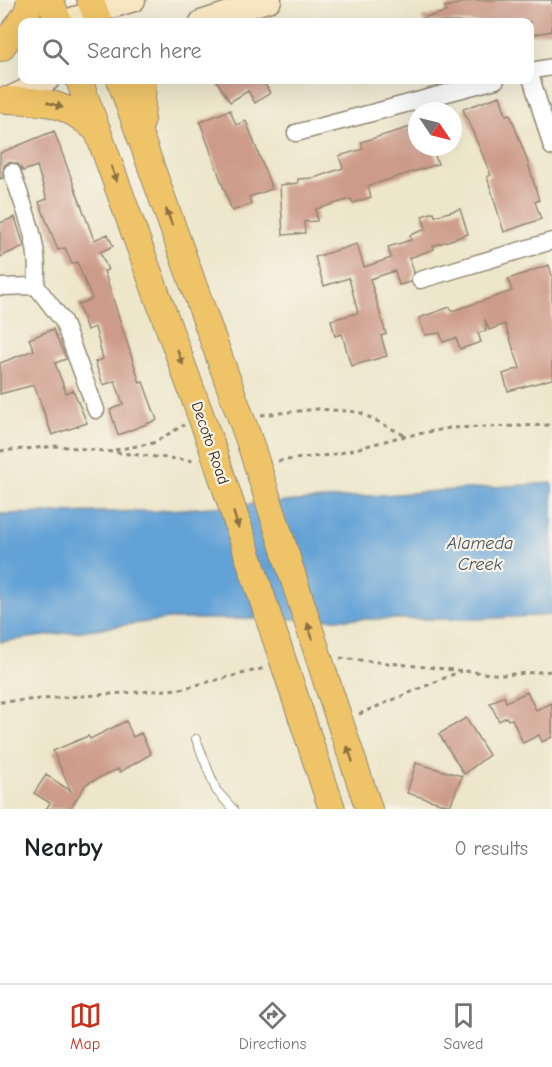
<!DOCTYPE html>
<html lang="en">
<head>
<meta charset="utf-8">
<style>
	body { margin:0; font-family:"Comic Neue",sans-serif; background:#f2f2f2; color:#202124 }
	.compass { position:absolute; left:408px; top:102px; width:54px; height:54px; border-radius:50%; background:#fff; box-shadow:0 6px 24px #0002; rotate:125deg }
	.list { margin:0; padding:0; list-style:none }
	h2 { display:flex; justify-content:space-between; align-items:center; height:78px; margin:0; padding:0 24px; font-size:26px }
	h2 small { font-size:20px; font-weight:400; color:#757577 }
	.icon { flex:none; width:33px; height:33px; fill:none; stroke:currentColor; stroke-width:2; stroke-linecap:round; stroke-linejoin:round }
	.map { position:relative; flex:none; width:552px; height:809px; overflow:hidden }
	.search { position:absolute; background:#fff; box-shadow:0 6px 24px #0002; left:18px; right:18px; top:18px; height:66px; display:flex; align-items:center; gap:15px; box-sizing:border-box; padding:0 21px; border-radius:12px; color:#757577; font-size:22px }
	.sheet { height:174px; background:#fff }
	nav { display:flex; justify-content:space-around; align-items:center; box-sizing:border-box; height:84px; border-top:2px solid #e0e0e0; background:#fff; font-size:16px; color:#757577 }
	nav a { display:grid; justify-items:center; gap:3px }
	nav .on { color:#c8321e }
	.map>svg:first-child { display:block }
	.water { fill:#64a2d6; stroke:#50667a; stroke-width:1.5 }
	.building { fill:#cd9b89 }
	.lines { fill:none; stroke-linecap:round; stroke-linejoin:round }
	.service-casing { stroke:#948874; stroke-width:10 }
	.minor-casing { stroke:#948874; stroke-width:19 }
	.secondary-casing { stroke:#948874; stroke-width:25 }
	.primary-casing { stroke:#948874; stroke-width:28 }
	.path { stroke:#948874; stroke-width:3; stroke-dasharray:4.5 4.5; stroke-linecap:butt }
	.service { stroke:#fff; stroke-width:8 }
	.minor { stroke:#fff; stroke-width:16 }
	.secondary { stroke:#f9e7c3; stroke-width:22 }
	.primary { stroke:#efc469; stroke-width:26 }
	.primary-bridge-casing { stroke:#948874; stroke-width:28; stroke-linecap:butt }
	.primary-bridge { stroke:#efc469; stroke-width:26 }
	.oneway { fill:#8c6f40 }
	.labels { text-anchor:middle; dominant-baseline:central; stroke-width:4.5; stroke-linejoin:round; paint-order:stroke }
	.street-label { font-size:16px; fill:#3b2a1e; stroke:#f7f3e8 }
	.water-label { font-size:18px; font-style:italic; fill:#49545e; stroke:#f7f3e8 }
</style>
</head>
<body>
<div class="map">
<svg width="552" height="809" viewBox="0 0 552 809">
	<rect width="100%" height="100%" fill="#f7f3e8"/>
	<filter id="ink" filterUnits="userSpaceOnUse"><feTurbulence type="fractalNoise" baseFrequency=".0167" numOctaves="2"/><feDisplacementMap in="SourceGraphic" scale="12" xChannelSelector="R" yChannelSelector="G"/><feConvolveMatrix kernelMatrix="1 2 1 2 8 2 1 2 1" color-interpolation-filters="sRGB"/></filter>
	<filter id="wash" filterUnits="userSpaceOnUse"><feTurbulence type="fractalNoise" baseFrequency=".008" numOctaves="4" result="noise"/><feDisplacementMap in="SourceGraphic" scale="24" xChannelSelector="R" yChannelSelector="G"/><feGaussianBlur stdDeviation="1.35" result="paint"/><feColorMatrix in="noise" values="0 0 0 0 0 0 0 0 0 0 0 0 0 0 0 0 0 1.4 0 .05"/><feComposite in="paint" operator="in"/></filter>
	<g filter="url(#wash)">
		<rect width="100%" height="100%" fill="#ede6ca"/>
		<path class="water" d="M552,483v132l-77,4h-306l-169,23v-128l154,-3z"/>
		<g id="blocks">
			<path class="building" d="M474,0h78v31l-22,4v-13h-107l-1,-4 24,-6 -1,-5z
				M216,80h49l-2,1 7,12 -15,10 -7,-12 -18,11z
				M500,96l6,19 4,-1 17,46 12,40 -4,2 6,17 -37,13 -17,-55 4,-2 -28,-66z
				M230,110l6,15 10,-4 26,68 -23,8 2,7 -19,7 -32,-89z
				M414,126l3,21h15l6,17 -70,22 3,11 -18,6 -2,-4 -35,10 1,12 -13,1 1,11 -22,2 -3,-50 18,-2v-4l16,-1 29,-10 -4,-12 24,-7 -2,-7z
				M54,131l40,109 14,-6 5,12 -13,6 8,18 -4,1 36,112 3,-1 14,38 -39,15 -8,-25 13,-6 -8,-23 -12,4 -8,-23 8,-3 -8,-32 -8,3 -9,-26 14,-5 -15,-37 -5,2 -7,-16 -7,2 -19,-48 8,-3 -10,-33 -14,5 -5,-7 -10,-2 -4,4 -1,12 -3,1v-26z
				M460,209l8,25 -35,12 1,3 -25,9 5,14 -4,10 -11,3 -4,-14 -25,8 16,55 -5,2 6,20 -36,10 -9,-32 -7,2 -4,-16 27,-7 -9,-35 -25,8 -9,-29 42,-13 7,23 27,-9 -3,-11 23,-7 -1,-5 16,-6 -4,-13 12,-4 1,4z
				M15,217l9,29 -24,11v-34z
				M549,265l3,10v104l-44,12 -5,-17 17,-6 -15,-44 -16,6 -4,-11 1,12 -8,2 3,9 -21,7 -4,-11 -13,4 -3,-9 -15,2 -6,-17 31,-11 2,4 60,-20 -4,-12z
				M53,329l13,30 -11,4 11,30 7,-3 14,33 -35,12 -18,-50 -34,9v-31l34,-13 -5,-11z
				M527,692l9,18 16,-7v34l-10,5 -3,-7 -16,8 -11,-24 -4,1 -2,-3 -7,4 -9,-18 14,-7 2,6z
				M466,718l23,37 -25,19 -25,-40z
				M126,721l7,16 8,-4 10,21 -31,18 -2,-3 -32,15 -16,25h-24l4,-6 -16,-10 12,-18 25,16 -18,-40 35,-15 2,3z
				M416,763l46,13 -12,30 -43,-13z"/>
		</g>
	</g>
	<g filter="url(#ink)">
		<use href="#blocks" fill-opacity="0" stroke="#948874" stroke-width="1.5"/>
		<g class="lines">
			<defs>
				<path id="service" d="M196,739l20,51 17,19"/>
				<path id="minor" d="M530,71l22,-4
					M530,74l22,73
					M296,133l200,-53
					M12,172c13,39 29,73 24,114l27,35 33,89
					M420,280l132,-39
					M0,287l36,-1"/>
				<path id="secondary" d="M62,22l72,-22
					M201,22l69,-22
					M3,101l45,-21"/>
				<path id="primary" d="M50,0l9,22
					M90,0l9,22
					M1,48l26,-35 3,-13
					M79,80l132,364
					M120,80l130,363
					M5,100c42,1 60,2 93,31
					M141,123l2,-43
					M328,686l41,123
					M295,697l37,112"/>
			</defs>
			<use href="#service" class="service-casing"/>
			<use href="#minor" class="minor-casing"/>
			<use href="#secondary" class="secondary-casing"/>
			<use href="#primary" class="primary-casing"/>
			<path class="path" d="M261,415l57,-6 41,3 45,23
				M115,450l38,-7 31,-18
				M0,451l58,-5 136,15
				M278,461l59,-7 59,-16 54,-10 102,-3
				M340,658l163,17 49,-4
				M0,702l180,-13 85,-21
				M359,714l102,-43"/>
			<use href="#service" class="service"/>
			<use href="#minor" class="minor"/>
			<use href="#secondary" class="secondary"/>
			<use href="#primary" class="primary"/>
			<defs>
				<path id="primary-bridge" d="M250,443l78,243
					M211,444l84,253"/>
			</defs>
			<use href="#primary-bridge" class="primary-bridge-casing"/>
			<use href="#primary-bridge" class="primary-bridge"/>
		</g>
		<defs><path id="oneway-solid" d="M-6-.8H1V-3.2L6.5 0L1 3.2V.8H-6Z" transform="scale(1.5)"/></defs>
		<g class="oneway">
			<use href="#oneway-solid" transform="translate(55 105) rotate(19)"/>
			<use href="#oneway-solid" transform="translate(114 174) rotate(70)"/>
			<use href="#oneway-solid" transform="translate(169 217) rotate(-110)"/>
			<use href="#oneway-solid" transform="translate(180 357) rotate(70)"/>
			<use href="#oneway-solid" transform="translate(236 520) rotate(72)"/>
			<use href="#oneway-solid" transform="translate(310 631) rotate(-108)"/>
			<use href="#oneway-solid" transform="translate(350 754) rotate(-109)"/>
		</g>
	</g>
	<g class="labels">
		<g class="street-label">
			<text transform="translate(210 443) rotate(71)">Decoto Road</text>
		</g>
		<g class="water-label">
			<text x="480" y="543">Alameda<tspan x="480" dy="21">Creek</tspan></text>
		</g>
	</g>
</svg>
<svg class="compass" viewBox="-18 -18 36 36"><path d="M0-13l5 13h-10z" fill="#e53935"/><path d="M0 13l5-13h-10z" fill="#757577"/></svg>
<div class="search"><svg class="icon" aria-label="search" viewBox="0 0 24 24"><circle cx="10" cy="10" r="6"/><path d="M15 15l6 6"/></svg>Search here</div>
</div>
<section class="sheet">
<h2>Nearby<small>0 results</small></h2>
<ul class="list">
</ul>
</section>
<nav>
<a class="on"><svg class="icon" aria-label="map" viewBox="0 0 24 24"><path d="M3 6l6-2 6 2 6-2v14l-6 2-6-2-6 2zM9 4v14M15 6v14"/></svg>Map</a>
<a><svg class="icon" aria-label="directions" viewBox="0 0 24 24"><path d="M12 3l9 9-9 9-9-9zM9 14v-3h6M13 9l2 2-2 2"/></svg>Directions</a>
<a><svg class="icon" aria-label="saved" viewBox="0 0 24 24"><path d="M7 4h10v16l-5-4-5 4z"/></svg>Saved</a>
</nav>
</body>
</html>
